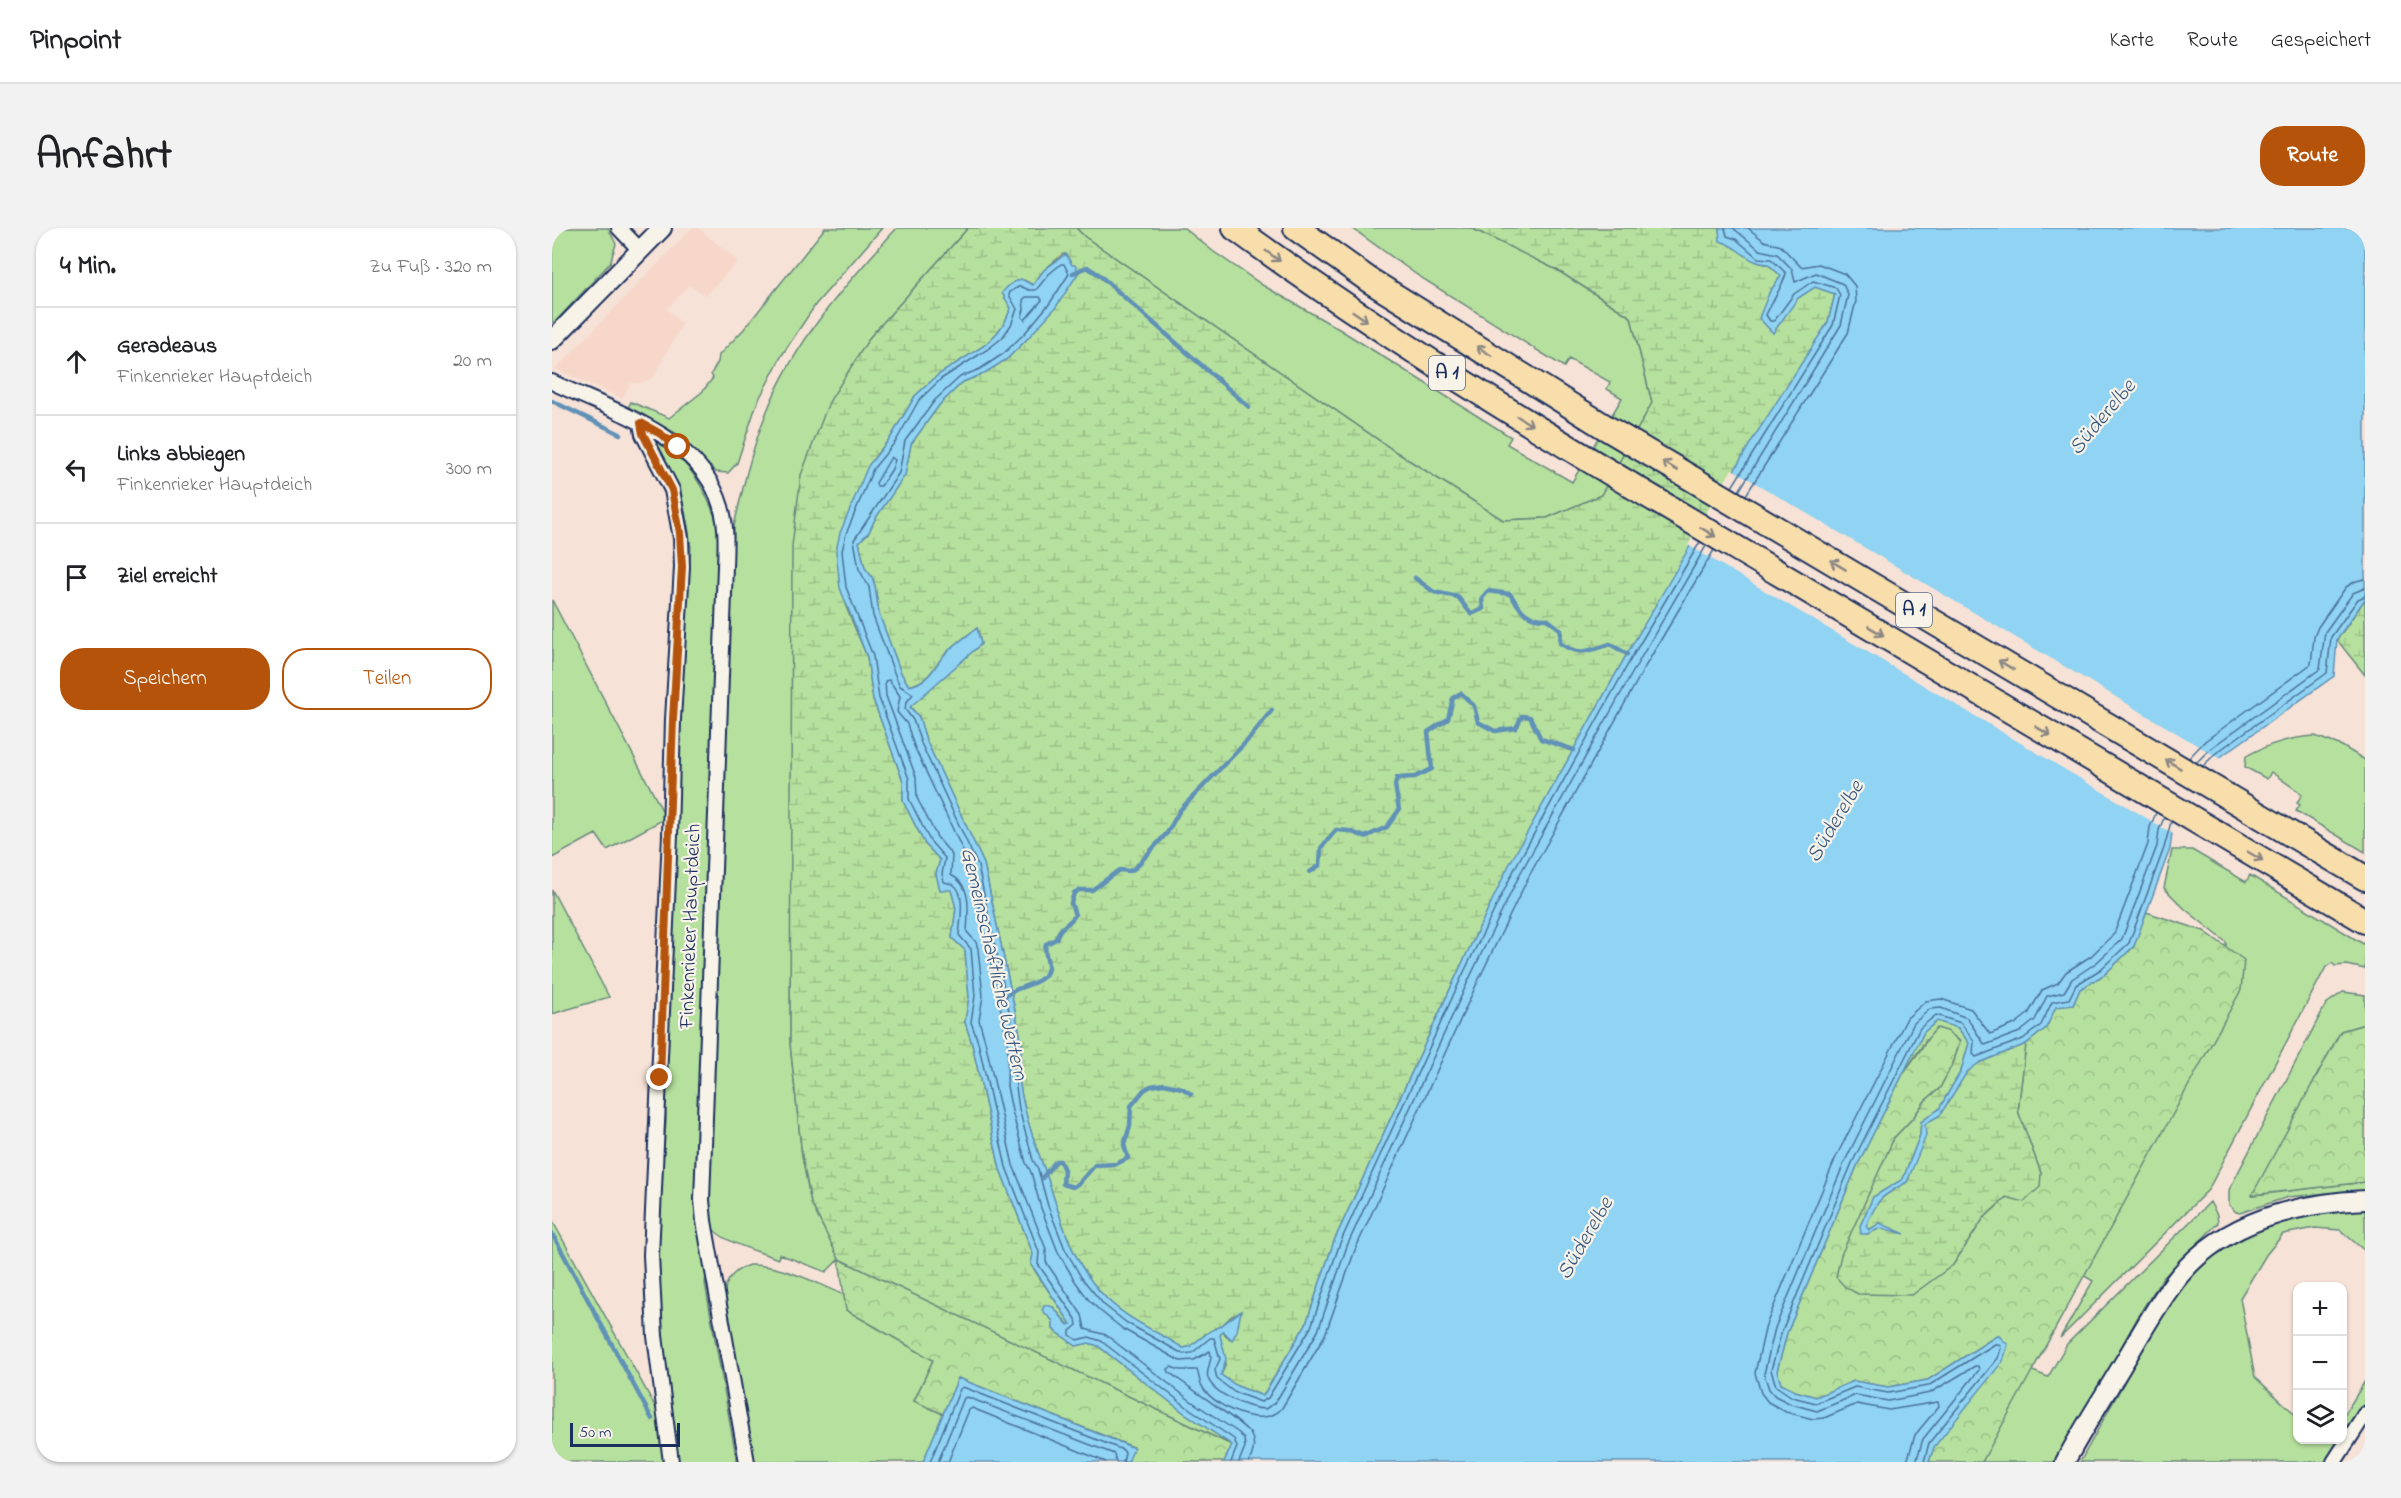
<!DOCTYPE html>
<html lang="de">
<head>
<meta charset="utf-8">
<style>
	body { margin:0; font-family:"Indie Flower",sans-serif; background:#f2f2f2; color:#202124 }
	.controls { position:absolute; right:18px; bottom:18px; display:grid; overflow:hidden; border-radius:12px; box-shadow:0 2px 4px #0004 }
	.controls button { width:54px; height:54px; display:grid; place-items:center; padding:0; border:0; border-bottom:2px solid #e0e0e0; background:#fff; color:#202124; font:30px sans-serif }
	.scale { position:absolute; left:18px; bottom:15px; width:110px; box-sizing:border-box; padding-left:6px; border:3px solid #1b2f5e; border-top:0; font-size:16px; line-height:21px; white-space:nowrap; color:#1b2f5e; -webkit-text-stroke:4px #f7f3e8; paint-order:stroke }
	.stop { position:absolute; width:18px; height:18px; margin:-14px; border:4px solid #b45309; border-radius:50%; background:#fff }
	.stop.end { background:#b45309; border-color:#fff; box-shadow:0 2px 6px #0008 }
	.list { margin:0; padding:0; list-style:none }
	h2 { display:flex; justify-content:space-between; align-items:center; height:78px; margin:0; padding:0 24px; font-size:26px }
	h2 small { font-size:20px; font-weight:400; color:#757577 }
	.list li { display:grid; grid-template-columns:39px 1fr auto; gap:18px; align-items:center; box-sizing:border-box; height:108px; padding:0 24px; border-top:2px solid #e0e0e0 }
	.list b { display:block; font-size:22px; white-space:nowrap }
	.list p { margin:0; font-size:20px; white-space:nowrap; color:#757577 }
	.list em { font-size:20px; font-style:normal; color:#757577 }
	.actions { display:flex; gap:12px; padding:18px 24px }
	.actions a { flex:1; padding:14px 0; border:2px solid #b45309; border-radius:24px; text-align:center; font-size:21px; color:#b45309 }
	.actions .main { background:#b45309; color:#fff }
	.icon { flex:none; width:33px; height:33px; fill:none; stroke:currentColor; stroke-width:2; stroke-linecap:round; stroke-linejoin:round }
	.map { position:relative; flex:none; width:1813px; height:1234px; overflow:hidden; border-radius:24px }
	header { display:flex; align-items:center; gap:36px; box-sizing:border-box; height:84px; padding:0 30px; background:#fff; border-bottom:2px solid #e0e0e0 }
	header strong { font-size:28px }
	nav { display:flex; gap:33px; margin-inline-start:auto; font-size:21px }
	.intro { display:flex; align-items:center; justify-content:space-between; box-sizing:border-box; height:144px; padding:0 36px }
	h1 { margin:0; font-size:42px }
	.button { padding:15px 27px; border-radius:24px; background:#b45309; color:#fff; font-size:21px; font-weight:700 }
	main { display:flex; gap:36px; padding:0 36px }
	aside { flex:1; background:#fff; border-radius:24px; box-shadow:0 2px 4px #0004 }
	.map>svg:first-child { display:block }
	.built { fill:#f6d7c9 }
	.grass { fill:#b6e09d; stroke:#68887e; stroke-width:1.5 }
	.forest { fill:url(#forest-crowns); stroke:#68887e; stroke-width:1.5 }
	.wetland { fill:url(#wetland-marsh); stroke:#68887e; stroke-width:1.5 }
	.water { fill:#90d3f2; stroke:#6191b7; stroke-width:1.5 }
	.pier { fill:#f6e2d6 }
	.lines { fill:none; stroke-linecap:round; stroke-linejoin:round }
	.shore { stroke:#4a7199; stroke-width:1.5 }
	.stream { stroke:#6191b7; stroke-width:4.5 }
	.street-casing { stroke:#1b2f5e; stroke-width:18 }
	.secondary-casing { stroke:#1b2f5e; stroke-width:22 }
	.highway-casing { stroke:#1b2f5e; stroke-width:28 }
	.street { stroke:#f7f3e8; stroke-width:14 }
	.secondary { stroke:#f7f3e8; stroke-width:18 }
	.highway { stroke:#f8deab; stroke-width:24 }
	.oneway { stroke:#8a8684 }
	.route { stroke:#b45309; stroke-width:8 }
	.labels { text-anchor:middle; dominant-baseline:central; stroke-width:4.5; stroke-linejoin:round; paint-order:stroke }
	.shield { fill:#f7f3e8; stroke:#5d6a87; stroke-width:1.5 }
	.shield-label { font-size:20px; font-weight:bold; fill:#1b2f5e }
	.street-label { font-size:21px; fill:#1b2f5e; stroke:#f7f3e8 }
	.water-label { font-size:22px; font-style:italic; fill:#385883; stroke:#f7f3e8 }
</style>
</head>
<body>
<header>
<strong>Pinpoint</strong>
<nav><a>Karte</a><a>Route</a><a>Gespeichert</a></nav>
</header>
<div class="intro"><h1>Anfahrt</h1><a class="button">Route</a></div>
<main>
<aside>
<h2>4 Min.<small>Zu Fuß · 320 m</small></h2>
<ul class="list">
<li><svg class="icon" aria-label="ahead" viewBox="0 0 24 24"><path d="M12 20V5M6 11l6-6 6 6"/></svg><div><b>Geradeaus</b><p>Finkenrieker Hauptdeich</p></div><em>20 m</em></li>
<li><svg class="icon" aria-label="left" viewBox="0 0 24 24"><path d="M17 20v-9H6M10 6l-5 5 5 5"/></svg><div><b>Links abbiegen</b><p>Finkenrieker Hauptdeich</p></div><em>300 m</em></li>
<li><svg class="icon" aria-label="arrive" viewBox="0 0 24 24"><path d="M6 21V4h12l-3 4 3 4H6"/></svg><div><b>Ziel erreicht</b></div></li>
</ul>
<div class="actions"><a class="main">Speichern</a><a>Teilen</a></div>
</aside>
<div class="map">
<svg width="1813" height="1234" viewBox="0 0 1813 1234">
	<defs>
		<pattern id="forest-crowns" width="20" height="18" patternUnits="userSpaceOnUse" patternTransform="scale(1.5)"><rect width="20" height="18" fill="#b6e09d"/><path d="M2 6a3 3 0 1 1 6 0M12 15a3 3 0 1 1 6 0" fill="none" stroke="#9cc08a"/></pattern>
		<pattern id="wetland-marsh" width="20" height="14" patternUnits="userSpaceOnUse" patternTransform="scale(1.5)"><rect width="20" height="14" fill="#b6e09d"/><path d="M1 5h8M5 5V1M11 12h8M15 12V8" fill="none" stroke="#9cc08a"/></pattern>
	</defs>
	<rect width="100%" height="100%" fill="#f6e2d6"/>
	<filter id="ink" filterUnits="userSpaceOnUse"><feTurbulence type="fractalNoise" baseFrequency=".0167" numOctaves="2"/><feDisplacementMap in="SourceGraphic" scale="12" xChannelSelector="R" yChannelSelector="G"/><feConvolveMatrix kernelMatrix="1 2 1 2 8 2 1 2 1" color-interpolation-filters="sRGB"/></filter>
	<g filter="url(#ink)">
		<path class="built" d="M140,0h6l40,33 -32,34 -17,-10 -22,24 15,15 -29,54 -13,5h-9l-9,15 -66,-29z"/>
		<path class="grass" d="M0,0h56l8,16 -6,19 -56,60 -2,-2z
			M273,0h57l-66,76 -34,51 -25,48 -20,60 -9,10 -12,-1 -40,-39 -48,-25 3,-6 38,16 33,-26 11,-14 -2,-4 7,-12 1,-7 25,-26z
			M345,0h71l-98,109 -79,568 -1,138 12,113 9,47 28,56 -13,13 -47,-18 -1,5c-17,-7 -58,-17 -67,-33l-2,-52 25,-648c9,-39 18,-78 33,-115 28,-71 80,-128 130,-183z
			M524,0h108l30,24 50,34 75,43 172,108 -4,7 65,38 50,-84 -15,-9 3,-7 -41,-23 -5,8 -147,-92 -65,-47h119l86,42 74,47 21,86 -51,92 -54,23 -44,2 -107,-68 -311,-215z
			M103,212c34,18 54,54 64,90l-12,740 -2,13 32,179h-62l-12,-88 -6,-102 2,-64 7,-86v-119l18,-371 7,-84 -3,-22 -8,-38 -25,-43z
			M0,372l114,218 -59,32 -11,-16 -44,24z
			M1763,508l27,10 23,14v92l-69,-41 4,-6 -3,-2 5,-9 -31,-22 -4,7 -22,-12 1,-11c21,-11 45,-19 69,-20z
			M1620,622h20l54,32 4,-7 115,70v24l-18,-4 -12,1 -3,-3 -6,4 -118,223 -148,148 33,-57 -20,-12 154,-281 -1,-46 -41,-33 -21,-21z
			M0,662l57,107 -57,17z
			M1791,764l22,3v29l-24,7 -88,164 112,-13v12h-15l-2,-3 -60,6 -48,16 -4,-1 -7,-7v-15l97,-186z
			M1658,974l7,13 1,8 -55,55 -20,30 -86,154h-75l43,-94 23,9 19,-33z
			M1813,981v42l-25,-21 -25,-2 -32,6 -17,21 -26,43 15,79 42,39 1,24h44l-15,22h-247c17,-31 34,-61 51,-92 22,-40 46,-87 83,-114 43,-33 98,-46 151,-47z
			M0,992l115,208 4,34h-119z
			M197,1037c29,-1 69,18 95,30l2,15 87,50 -19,41 29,13 -20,48h-170l-29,-166c1,-16 10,-26 25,-31z
			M1813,1153v23l-22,34v-21z"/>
		<path class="forest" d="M1594,684l58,19 40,29 -3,30 -259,472h-53l5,-15 64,-112 -70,45 -40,7 -34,-6 -38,16 -21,-6 -14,-7 -4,-13 10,-38 70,-167 47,-94 18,-24 7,-12 8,-8 10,2 13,12 -6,19 -14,27 -15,13 -12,17 -19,20 59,127 30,-46 24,-22 34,-24 -23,-62 8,-67 20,-16 10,-22 17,-1 7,-16 25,-15 29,-28z
			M1813,796v158l-113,13 89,-164z
			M287,1031l393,186 -8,17h-96l5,-15 -175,-69 -15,36 -29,-13 19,-41 -87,-50z"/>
		<path class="wetland" d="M416,0h108l9,9 311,215 107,68 44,-2 54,-23 51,-92 -21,-86 -74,-47 -86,-42h248l2,13c18,5 28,23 47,23l13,12 -12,17 29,5 17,-11 20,7 -7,28 -201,332 -118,212 -51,106 -124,269 -28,83 -43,72 -26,-10 -16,-11 5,-12 -6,-27 2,-5 7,8 12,-27 -9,4 -10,9 -13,7 -20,15 -6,1c-25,-16 -55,-28 -76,-49 -38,-37 -46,-83 -63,-131 -10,-26 -20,-55 -24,-83 -1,-13 1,-27 2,-41l-38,-180 -58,-124 -7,-23 -9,-11 71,-62 -4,-16c-10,7 -21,16 -30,24 -14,14 -15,28 -38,34l-8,-13 -22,-59 -4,-28 -3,-9 -7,-9 -6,-26 10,-10 6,-13 30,-44 6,-31 29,-40 23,-22 20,-8 24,-15 21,-21 51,-66 -7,-7 -6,-11h-3l-19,16 -11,15 -9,-5 -16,24 3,4 -6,14 -8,11 -12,12 -47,30 -23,21 -24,41 -15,18 -30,152 21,50 6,42 30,82v20l22,43 15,16 -4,14 4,15h11l5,19 -4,30 13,12 4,47 -4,25 7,22 28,125 33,85 -2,11 40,59 -2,1 -16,-18 -8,6 8,8v8l23,17 13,-3 9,3 85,66 49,33 -393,-186 -28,-56 -9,-47 -12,-113 2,-497 9,-71 28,-73 41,-65z
			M1813,371v76l-28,-35z
			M1385,793l21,7 11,15 -8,28 -22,38 -18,13 -1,13 -17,44 -30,18 -13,29 7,8 14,-6v-5l-12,7 -4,-3c13,-29 15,-30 42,-45l18,-58c26,-15 24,-30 41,-51 13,-16 41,-21 60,-29l-8,67 23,62 -1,14 -16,15 -18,-5 -23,22 -30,46 -41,30 -54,-1 -13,-7 -9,-10 5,-22 53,-117 19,-20 12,-17 15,-13 14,-27 6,-20 -13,-10 -10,-3c-13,12 -22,30 -33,44l20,-40z"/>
		<path class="water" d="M1167,0h646v371l-28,40 -3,37 -115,82 -27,29 -20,46 -2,16 -36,97 -29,28 -25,15 -7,16 -17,2 -10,21 -20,16 -47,19 -12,9 -27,43 -15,9 1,12 -19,46c-27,15 -29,16 -41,44l3,4 11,-7 25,11 -24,-6 -14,6h-6l-1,-8 13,-29 30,-18 17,-44 1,-13 18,-13 22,-38 8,-28 -11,-15 -21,-7 -13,11 -67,134 -70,167 -10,38 4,13 14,7 21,6 38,-16 34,6 40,-7 70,-45 10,10 -5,16 -69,86 -5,15h-705l8,-17 -49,-33 -85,-66 -9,-3 -13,3 -23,-17v-8l-11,-11 3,-5 8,2 15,18 3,-1 -40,-60 2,-10 -33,-85 -28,-125 -7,-22 4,-25 -4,-47 -13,-12 4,-30 -5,-18h-11l-4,-16 4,-14 -15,-16 -22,-43v-20l-30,-82 -6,-42 -27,-69 -4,-37 4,-18 28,-67 23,-29 24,-41 23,-21 47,-30 12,-12 8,-11 6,-14 -9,-15c5,-7 10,-11 19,-14l12,6 11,-15 22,-16 6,11h3l4,7 -23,35 -28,31 -21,21 -24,15 -20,8 -23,22 -29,40 -6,31 -30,44 -6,13 -10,10 6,26 7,9 3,9 4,28 22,59 8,13c23,-5 24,-20 38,-34 9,-9 20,-16 30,-24l4,16 -71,63 9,10 7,23 58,124 38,180c-1,14 -3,28 -2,41 4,29 14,57 24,83 17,48 25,94 63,131 21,21 51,33 76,49l6,-1 20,-15 13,-7 19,-14 -4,20 -5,9 -9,-9 -3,4 6,24 -5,16 16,11 26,10 43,-72 28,-83 124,-269 51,-107 118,-211 124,-212 77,-120 7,-28 -20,-7 -17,11 -25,35 -14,-15 10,-25 12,-17 -13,-12c-19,0 -30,-18 -48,-23z
			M406,1150l176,70 -6,14h-205z"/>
		<path class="pier" d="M1180,241l490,291 -27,29 -20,46 -487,-290z"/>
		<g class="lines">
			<path class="shore" d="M1173,0l2,8 9,3 22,19 13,1 15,14c0,6 -16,33 -20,42l4,6h4l20,-27 19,-13 23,7 4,7 -7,30 -101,162
				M1181,0l27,22 17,4 15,15 3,13 21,-9 27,11 5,11 -7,30 -102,166
				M474,69h14l2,3 -17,20 -3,-3 2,-8 -1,-9z
				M339,229l4,3 -3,9 -11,17h-4l-1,-3z
				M1194,267l102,-162 8,-32 -1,-15 -10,-12 -26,-10 -18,3 -20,-21 -17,-5 -16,-13
				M1637,530l16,-17 106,-77 3,-27 4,-10 28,-40 10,-6 9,-2
				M1645,534l14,-14 109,-79 5,-37 28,-39 12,-5
				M1651,538l13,-13 111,-80 4,-36 27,-38 7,-3
				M378,1234l30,-73 3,-2 160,63 2,3 -2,9
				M386,1234l26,-64 3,-1 147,57 2,8
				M396,1234l21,-52 3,-2 134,54
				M679,1234l6,-15 -3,-8 -47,-32 -86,-66 -12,-4 -12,3 -7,-5v-4l7,-6 -1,-6 -38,-55 1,-12 -33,-85 -28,-125 -7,-20 4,-26 -4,-47 -12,-14c1,-12 7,-42 -5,-50 -3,-2 -6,-2 -10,-3l-2,-8 3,-16 -15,-17 -21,-42v-20l-30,-81 -6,-42 -27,-69 -4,-36 4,-17 27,-65 23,-28 23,-41 22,-21 47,-30 14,-11 9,-13 6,-16 -8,-14 1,-3 10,-6 9,4h7l13,-16 12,-10h3l5,10 -19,29 -26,31 -21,20 -23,15 -20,8 -25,23 -30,41 -6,32 -45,67 5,29 10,18 4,29 22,59 5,11 13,8 -7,9 -1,6 8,11 8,23 57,123 38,178 -2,28 5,37 14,51 5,9 10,37 17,43 16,28 23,28 23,18 56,31 9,-1 18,-15h4l6,21 -5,11 2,9 17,13 27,10 7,-4 43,-71 29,-84 123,-269 52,-106 117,-211 68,-115
				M687,1234l6,-15 -1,-8 -5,-6 -48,-32 -85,-66 -21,-6 -3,-14 -36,-53v-13l-33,-84 -28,-124 -6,-21 4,-24 -5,-47 -2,-7 -9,-10c1,-21 6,-46 -16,-57l1,-20 -15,-18 -20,-39 -1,-21 -30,-81 -1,-15 4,-1 11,16 -3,16 10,12 7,22 57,122 37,176 -1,42 5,25 14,52 5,9 10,36 17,44 17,29 13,18 11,11 24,19 57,32 14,-1 16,-9c4,10 -5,17 -2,27 5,16 42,31 57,31l10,-6 43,-72 29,-85 123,-269 51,-105 118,-211 67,-115
				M697,1234c4,-9 7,-18 2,-27 -5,-11 -68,-51 -82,-63l-1,-3 3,-2 9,3h17c2,5 2,12 6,18 13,20 61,42 79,20l43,-73 30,-85 123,-269 51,-105 117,-211 68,-115
				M1355,1234l8,-27 24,-29 -1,-4 -49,8 -32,-6 -33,14 -11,1 -27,-7 -18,-10 -7,-9 -6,-20 11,-48 70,-168 71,-139 19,-17 15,-2 30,10 19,25 25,-10 13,-10 14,-24 16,-7 8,-11 25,-16 23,-22 34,-90 2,-17 6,-14
				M1364,1234l7,-23 56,-69 -1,-4h-3l-45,27 -42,8 -32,-6 -39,16 -26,-7 -16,-8 -6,-7 -5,-15 11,-46 70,-167 69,-138 16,-14 11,-1 26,10 18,27 35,-13 15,-12 12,-24 17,-4 8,-13 24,-16 26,-24 35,-93 2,-16 5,-12
				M1372,1234l5,-19 69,-85 3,-10 -2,-4h-4l-67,42 -40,7 -33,-6 -39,16 -24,-6 -16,-11 -5,-16 11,-39 70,-168 68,-135 16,-13 25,8 13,18 -1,13 3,3 47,-18 18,-14 11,-23 17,-3 7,-14 25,-16 28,-26 35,-95 7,-26"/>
			<path class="stream" d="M521,45l14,-6 11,7 151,133
				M0,173l68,33
				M863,350l19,14 24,5 13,17 12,-5 -1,-11 6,-7 22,3c12,18 16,25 37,25l14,11 -1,13c19,14 29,8 50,1l17,10
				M758,644l10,-7 1,-17 15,-18 13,1 16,6 22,-10 12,-17 -4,-25 2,-7 18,-1 17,-8 -4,-37 20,-13 5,-21 8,-5 13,13 4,16 17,9 21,-3 6,-12 8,1 11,22 33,11
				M455,767c10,-10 39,-10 41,-27 1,-9 -5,-15 -2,-24l10,-5c4,-15 13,-13 19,-24l-4,-12 3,-10 5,-3h13l27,-20 11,1 5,-3 32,-35 13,-23 68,-70 24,-30
				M490,950l14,-17h4l4,9 -1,14 10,3 6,-4 16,-18 21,-1 12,-6 -4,-13 6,-19 1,-20 13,-16 7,-4 13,-2 18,4 9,6
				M0,1005l100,186"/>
			<defs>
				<path id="street" d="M67,0l21,22
					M0,154c56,27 142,52 166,116 9,22 8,44 7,68l-23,634 2,21 43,241
					M89,196l2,10 29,56 9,48 1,29 -9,152 -3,116 -19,420 4,81 16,126
					M1782,1234l31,-48"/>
				<path id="secondary" d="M0,112l110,-112
					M1513,1234c18,-34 39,-66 58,-98 18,-30 35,-62 57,-89 45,-54 118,-72 185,-75"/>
				<path id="highway" d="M683,0c174,127 360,236 545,346 195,116 390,232 585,347
					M744,0l73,52 236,147 760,451"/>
			</defs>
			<use href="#street" class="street-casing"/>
			<use href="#secondary" class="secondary-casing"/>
			<use href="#highway" class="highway-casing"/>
			<use href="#street" class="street"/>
			<use href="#secondary" class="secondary"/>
			<use href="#highway" class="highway"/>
		</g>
		<defs><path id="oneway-shaft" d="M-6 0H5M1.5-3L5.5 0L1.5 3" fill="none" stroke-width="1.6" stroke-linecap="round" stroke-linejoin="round" transform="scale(1.5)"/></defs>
		<g class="oneway">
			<use href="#oneway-shaft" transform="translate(721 28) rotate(36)"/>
			<use href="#oneway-shaft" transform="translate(808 88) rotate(34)"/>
			<use href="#oneway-shaft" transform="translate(932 123) rotate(-148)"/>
			<use href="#oneway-shaft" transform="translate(973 193) rotate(32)"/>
			<use href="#oneway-shaft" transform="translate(1118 238) rotate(-149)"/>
			<use href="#oneway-shaft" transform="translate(1156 304) rotate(31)"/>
			<use href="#oneway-shaft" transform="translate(1286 337) rotate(-149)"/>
			<use href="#oneway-shaft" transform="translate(1324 403) rotate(31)"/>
			<use href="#oneway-shaft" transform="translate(1454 437) rotate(-149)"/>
			<use href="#oneway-shaft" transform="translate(1491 503) rotate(31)"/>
			<use href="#oneway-shaft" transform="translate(1621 536) rotate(-149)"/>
			<use href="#oneway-shaft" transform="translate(1703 628) rotate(30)"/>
		</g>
	</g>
	<g class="lines" filter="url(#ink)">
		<path class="route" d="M108,850l13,-359 9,-152 -2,-34 -8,-43 -29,-56 -2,-11 18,10 19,14"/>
	</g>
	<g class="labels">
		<g class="shield">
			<rect x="877" y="128" width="36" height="34" rx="4.5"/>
			<rect x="1344" y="365" width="36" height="34" rx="4.5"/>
		</g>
		<g class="shield-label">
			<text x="895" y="145">A 1</text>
			<text x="1362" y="382">A 1</text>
		</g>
		<g class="street-label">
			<text transform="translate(139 698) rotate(-88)">Finkenrieker Hauptdeich</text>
		</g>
		<g class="water-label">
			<text transform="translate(1551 190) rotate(-50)">Süderelbe</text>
			<text transform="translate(1284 594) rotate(-59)">Süderelbe</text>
			<text transform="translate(441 736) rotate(77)">Gemeinschaftliche Wettern</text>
			<text transform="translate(1034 1011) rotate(-60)">Süderelbe</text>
		</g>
	</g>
</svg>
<div class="controls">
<button>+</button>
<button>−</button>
<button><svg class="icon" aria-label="layers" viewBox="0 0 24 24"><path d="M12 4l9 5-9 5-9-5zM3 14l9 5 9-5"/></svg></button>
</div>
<div class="scale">50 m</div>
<div class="stop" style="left:126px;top:219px"></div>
<div class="stop end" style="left:108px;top:850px"></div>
</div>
</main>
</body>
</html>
